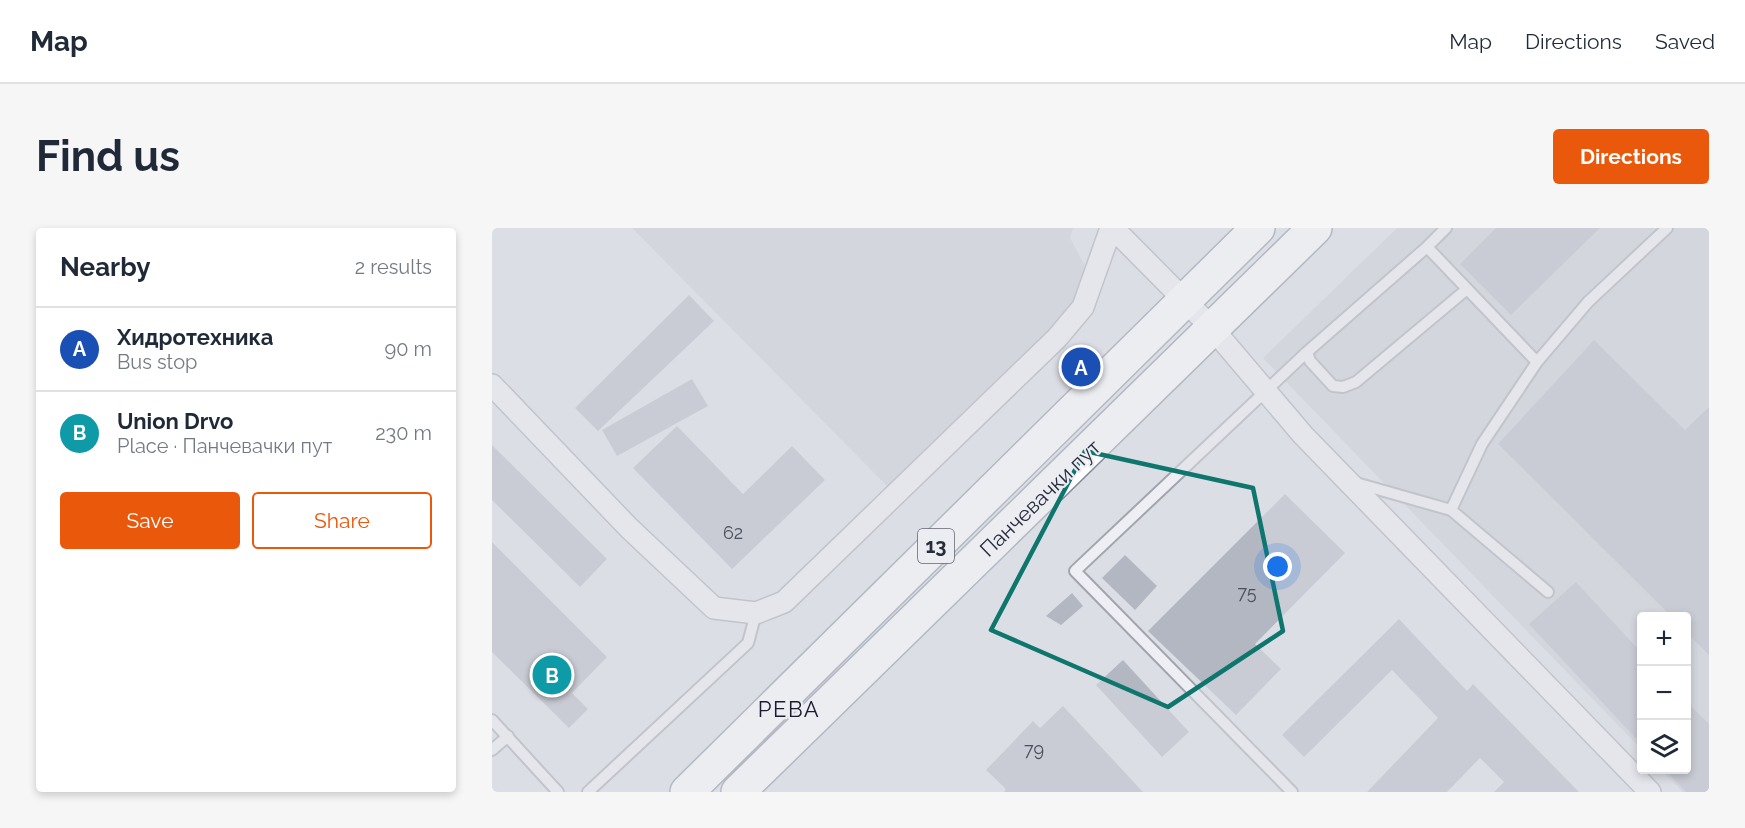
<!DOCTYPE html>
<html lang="en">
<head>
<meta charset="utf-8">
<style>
	body { margin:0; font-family:Raleway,sans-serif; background:#f6f6f7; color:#1f2937 }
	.controls { position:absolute; right:18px; bottom:18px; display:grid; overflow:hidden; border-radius:6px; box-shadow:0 3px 9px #0003 }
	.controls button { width:54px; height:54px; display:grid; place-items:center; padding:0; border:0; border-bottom:2px solid #e0e1e3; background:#fff; color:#1f2937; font:30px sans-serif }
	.you { position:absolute; left:786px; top:339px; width:21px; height:21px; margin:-15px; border:4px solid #fff; border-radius:50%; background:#1a73e8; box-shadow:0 0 0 9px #1a73e833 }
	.badge { display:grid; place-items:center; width:39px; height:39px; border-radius:50%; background:#ea580c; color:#fff; font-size:20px; font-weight:700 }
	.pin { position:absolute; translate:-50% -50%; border:3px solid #fff; box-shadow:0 2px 6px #0006 }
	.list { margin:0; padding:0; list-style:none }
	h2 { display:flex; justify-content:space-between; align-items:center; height:78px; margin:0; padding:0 24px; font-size:26px }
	h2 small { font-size:20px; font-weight:400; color:#747a83 }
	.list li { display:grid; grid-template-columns:39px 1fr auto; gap:18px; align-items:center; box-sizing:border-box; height:84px; padding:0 24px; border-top:2px solid #e0e1e3 }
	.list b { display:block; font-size:22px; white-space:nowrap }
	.list p { margin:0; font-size:20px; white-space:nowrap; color:#747a83 }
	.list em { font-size:20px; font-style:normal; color:#747a83 }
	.actions { display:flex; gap:12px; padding:18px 24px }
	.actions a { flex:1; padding:14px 0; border:2px solid #ea580c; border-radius:6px; text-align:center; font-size:21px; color:#ea580c }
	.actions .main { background:#ea580c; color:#fff }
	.icon { flex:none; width:33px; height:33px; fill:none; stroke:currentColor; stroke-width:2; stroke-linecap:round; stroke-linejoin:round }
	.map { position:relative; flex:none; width:1217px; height:564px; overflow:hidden; border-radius:6px }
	header { display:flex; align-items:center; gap:36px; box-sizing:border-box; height:84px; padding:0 30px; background:#fff; border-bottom:2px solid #e0e1e3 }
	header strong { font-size:28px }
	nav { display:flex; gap:33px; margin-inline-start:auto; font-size:21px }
	.intro { display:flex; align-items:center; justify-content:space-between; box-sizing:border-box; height:144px; padding:0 36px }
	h1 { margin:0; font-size:42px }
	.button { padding:15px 27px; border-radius:6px; background:#ea580c; color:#fff; font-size:21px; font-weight:700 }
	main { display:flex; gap:36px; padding:0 36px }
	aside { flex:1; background:#fff; border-radius:6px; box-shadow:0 3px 9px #0003 }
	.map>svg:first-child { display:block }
	.built { fill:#cacdd6 }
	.building { fill:#b3b7c1 }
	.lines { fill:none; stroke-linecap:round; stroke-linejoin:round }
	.service-casing { stroke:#a2a5ae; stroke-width:14 }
	.minor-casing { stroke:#a2a5ae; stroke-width:24 }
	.trunk-casing { stroke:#848b9b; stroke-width:36 }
	.service { stroke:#eeeff4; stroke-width:10 }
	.minor { stroke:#eeeff4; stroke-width:21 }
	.trunk { stroke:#fff; stroke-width:33 }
	.marked { fill:none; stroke:#0f766e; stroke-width:4.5; stroke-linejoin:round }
	.labels { text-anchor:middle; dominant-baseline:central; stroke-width:4.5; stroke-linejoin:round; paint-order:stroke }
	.number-label { font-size:18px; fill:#4a4f5c }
	.shield { fill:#ebedf3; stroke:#626672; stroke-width:1.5 }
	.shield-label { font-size:20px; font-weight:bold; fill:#272c3a }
	.street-label { font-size:21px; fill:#272c3a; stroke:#ebedf3 }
	.neighbourhood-label { font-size:22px; letter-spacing:1.5px; fill:#191d2b; stroke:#ebedf3 }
</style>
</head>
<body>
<header>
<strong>Map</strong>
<nav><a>Map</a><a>Directions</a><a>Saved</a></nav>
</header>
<div class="intro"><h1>Find us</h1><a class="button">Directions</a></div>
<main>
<aside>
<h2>Nearby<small>2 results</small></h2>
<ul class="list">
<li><span class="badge" style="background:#1a4fb4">A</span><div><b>Хидротехника</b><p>Bus stop</p></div><em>90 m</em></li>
<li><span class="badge" style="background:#0f9aa8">B</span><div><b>Union Drvo</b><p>Place · Панчевачки пут</p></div><em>230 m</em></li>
</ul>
<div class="actions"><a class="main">Save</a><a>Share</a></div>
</aside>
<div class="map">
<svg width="1217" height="564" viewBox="0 0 1217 564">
	<rect width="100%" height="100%" fill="#dcdee5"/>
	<path class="built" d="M140,0h441l-3,10 16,30 -3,39 -195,180z
		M905,0h312v564h-26l-22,-22h25v-154h-44l-1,133 -378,-391z"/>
	<path class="building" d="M1004,0h104l-89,87 -51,-51z
		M197,67l25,26 -116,110 -23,-23z
		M1102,112l91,90 24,-23v248l-23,-23v-16h-15l-173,-172z
		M200,151l16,27 -91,50 -15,-26z
		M185,198l66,68 49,-48 33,34 -93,89 -99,-101z
		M0,217l115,114 -27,28 -88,-87z
		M793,266l60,59 -90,91 26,25 -45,46 -88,-84z
		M0,314l115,115 -35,36 16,16 -19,19 -77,-76z
		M633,327l32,31 -22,24 -33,-32z
		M1084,354l66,71v92l-113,-121z
		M580,365l11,13 -22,19 -15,-9z
		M907,391l68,72 6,-7 106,108h-85l10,-10 -24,-24 -33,34h-80l71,-74 -46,-48 -88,87 -22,-22z
		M631,432l66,72 -27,25 -66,-72z
		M1194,473l23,23v68h-23l-21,-22h21z
		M571,478l80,86h-139l2,-3 -20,-19 47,-49 7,7z"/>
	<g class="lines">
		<defs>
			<path id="service" d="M954,0l-19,19 110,115 -55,82 -31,66
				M935,19l-120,105 3,9 23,25 10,1 13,-5 111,-93
				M1045,134l51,-60 79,-74
				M864,255l95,27 97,82
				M0,492l66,72
				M0,522l16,-14
				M96,564l160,-149 8,-30
				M800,564l-217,-221 232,-219"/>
			<path id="minor" d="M621,0l100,101 90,106 347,357
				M0,157l137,143 85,80 42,5 28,-11 273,-264 26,-31 28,-79"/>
			<path id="trunk" d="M195,564l571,-564
				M246,564l577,-564"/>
		</defs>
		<use href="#service" class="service-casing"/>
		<use href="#minor" class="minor-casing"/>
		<use href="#trunk" class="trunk-casing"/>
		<use href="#service" class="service"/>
		<use href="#minor" class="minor"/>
		<use href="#trunk" class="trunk"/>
	</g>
	<path d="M0 0H1217V564H0ZM593,223l168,37 30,143 -115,76 -177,-77z" fill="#dcdee5" fill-opacity=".55" fill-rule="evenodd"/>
	<path class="marked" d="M593,223l168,37 30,143 -115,76 -177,-77z"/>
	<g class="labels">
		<g class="number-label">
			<text x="241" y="304">62</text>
			<text x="755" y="364">75</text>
			<text x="542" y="521">79</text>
		</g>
		<rect class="shield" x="426" y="301" width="36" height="34" rx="4.5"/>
		<g class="shield-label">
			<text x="444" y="318">13</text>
		</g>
		<g class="street-label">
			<text transform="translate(548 270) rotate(-44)">Панчевачки пут</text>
		</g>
		<g class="neighbourhood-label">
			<text x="297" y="481">РЕВА</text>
		</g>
	</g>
</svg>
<div class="controls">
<button>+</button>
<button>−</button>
<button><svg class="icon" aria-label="layers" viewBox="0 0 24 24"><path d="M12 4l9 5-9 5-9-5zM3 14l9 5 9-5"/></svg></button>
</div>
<div class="you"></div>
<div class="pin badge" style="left:589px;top:139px;background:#1a4fb4">A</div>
<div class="pin badge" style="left:60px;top:447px;background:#0f9aa8">B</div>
</div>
</main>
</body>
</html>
